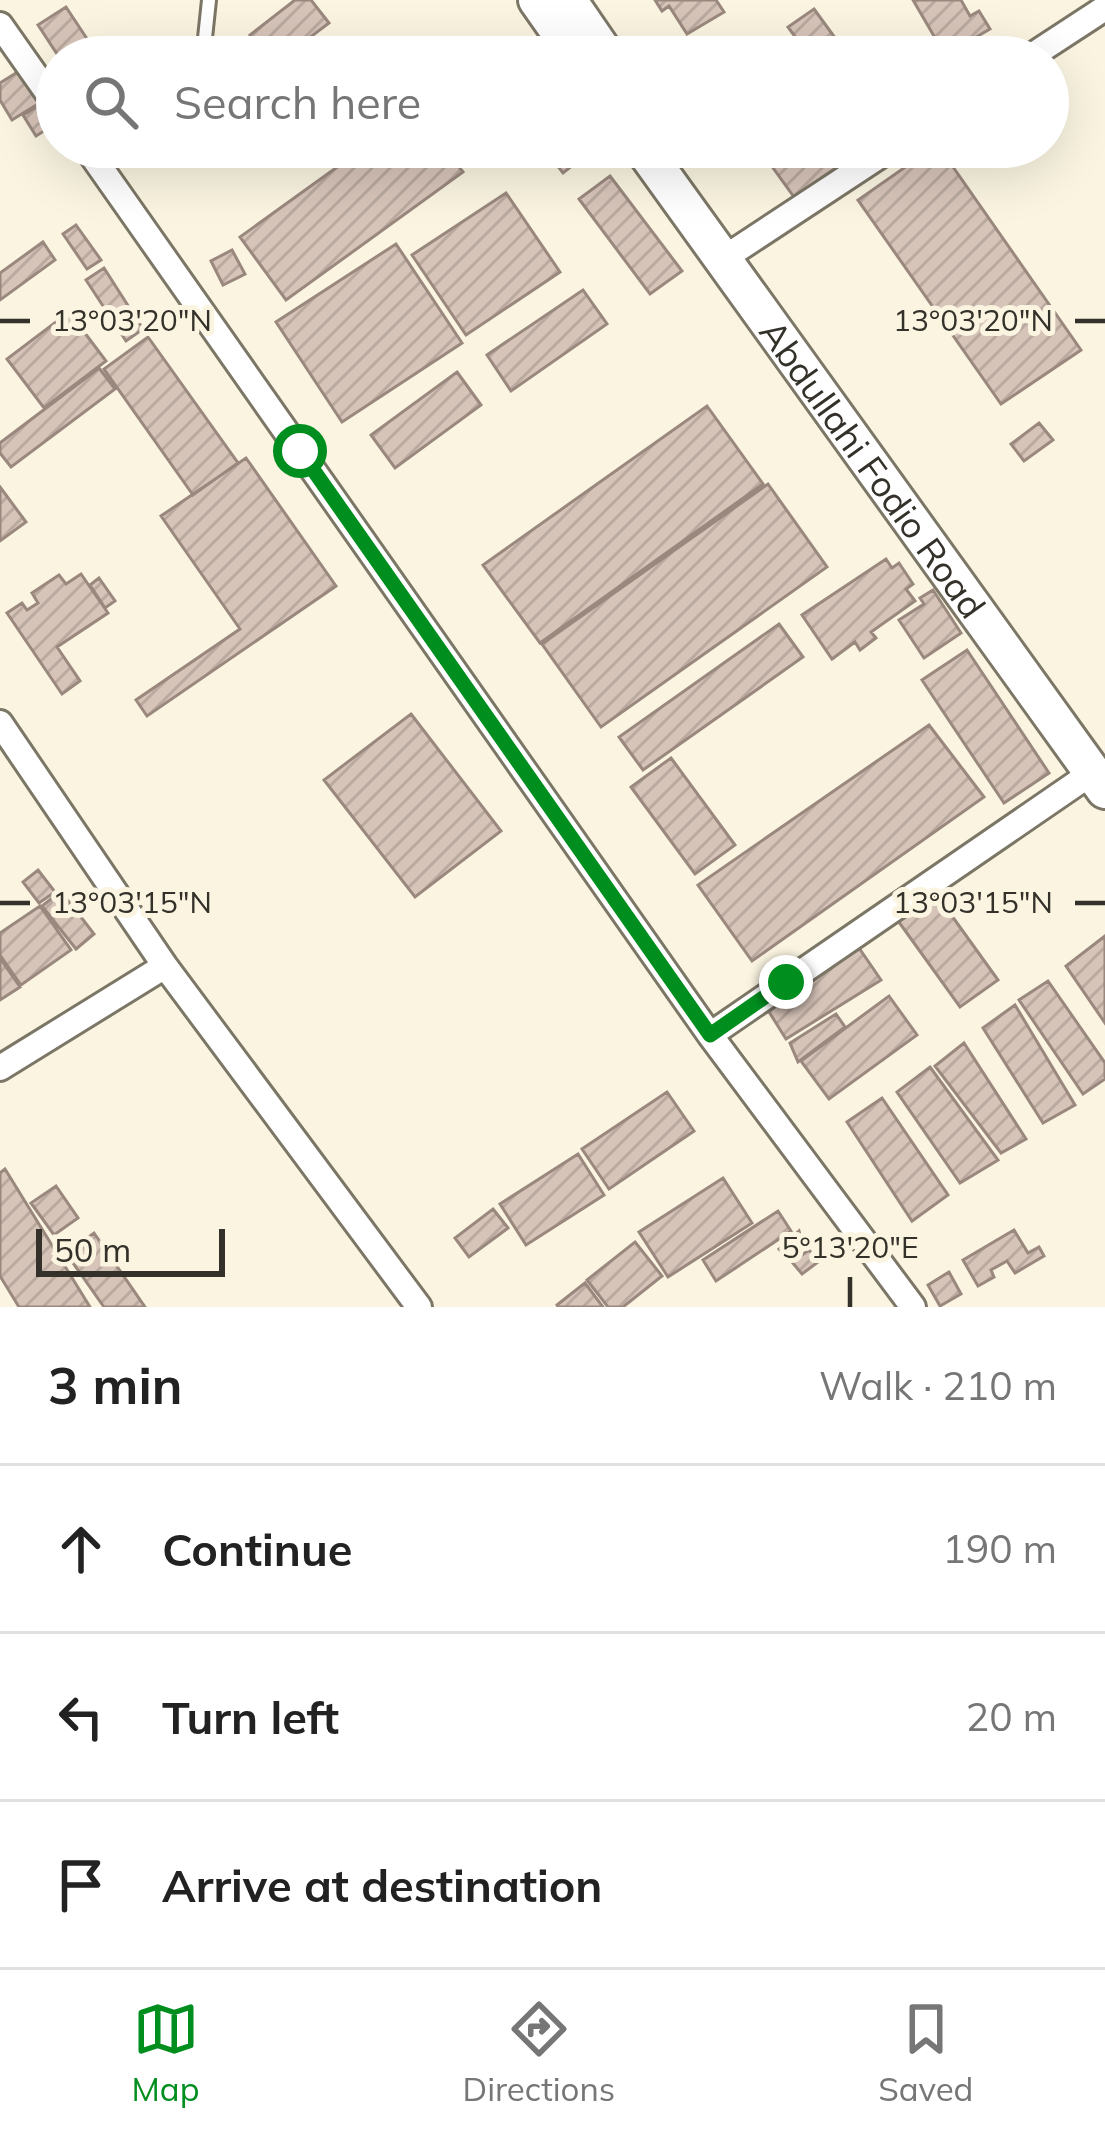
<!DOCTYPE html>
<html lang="en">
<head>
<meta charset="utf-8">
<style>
	body { margin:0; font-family:Mulish,sans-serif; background:#f2f2f2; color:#222 }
	.scale { position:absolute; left:36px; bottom:30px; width:189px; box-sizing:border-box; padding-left:12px; border:6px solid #333129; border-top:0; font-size:33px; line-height:42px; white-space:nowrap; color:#333129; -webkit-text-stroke:9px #faf4e1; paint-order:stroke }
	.stop { position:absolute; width:36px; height:36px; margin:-27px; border:9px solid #008e1f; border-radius:50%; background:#fff }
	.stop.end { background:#008e1f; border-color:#fff; box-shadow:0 3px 12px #0008 }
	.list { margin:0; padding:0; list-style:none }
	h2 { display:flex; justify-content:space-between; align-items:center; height:156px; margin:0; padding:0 48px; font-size:51px }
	h2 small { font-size:39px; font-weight:400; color:#767676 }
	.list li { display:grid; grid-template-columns:78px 1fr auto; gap:36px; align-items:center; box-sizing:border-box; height:168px; padding:0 48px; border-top:3px solid #e0e0e0 }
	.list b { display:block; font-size:45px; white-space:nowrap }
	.list em { font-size:39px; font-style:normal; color:#767676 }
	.icon { flex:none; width:66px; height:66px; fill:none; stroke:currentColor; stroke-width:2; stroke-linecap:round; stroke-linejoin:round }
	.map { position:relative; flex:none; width:1105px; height:1307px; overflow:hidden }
	.search { position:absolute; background:#fff; box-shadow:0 12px 48px #0002; left:36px; right:36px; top:36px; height:132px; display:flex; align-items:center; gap:30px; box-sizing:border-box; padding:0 42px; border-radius:66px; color:#767676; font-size:45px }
	.sheet { height:660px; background:#fff }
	nav { display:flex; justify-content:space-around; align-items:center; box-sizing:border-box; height:168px; border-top:3px solid #e0e0e0; background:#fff; font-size:33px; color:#767676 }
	nav a { display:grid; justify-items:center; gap:6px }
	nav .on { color:#008e1f }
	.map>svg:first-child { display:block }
	.building { fill:url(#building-hatch); stroke:#9a887e; stroke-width:3 }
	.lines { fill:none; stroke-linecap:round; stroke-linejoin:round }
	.lane-casing { stroke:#7b7665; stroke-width:18 }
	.street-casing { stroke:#7b7665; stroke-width:30 }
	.secondary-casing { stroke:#7b7665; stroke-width:42 }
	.lane { stroke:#fff; stroke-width:12 }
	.street { stroke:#fff; stroke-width:24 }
	.secondary { stroke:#fff; stroke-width:36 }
	.route { stroke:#008e1f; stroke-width:15 }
	.ticks { fill:none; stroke:#333129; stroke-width:4.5 }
	.labels { text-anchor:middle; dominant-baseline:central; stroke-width:10; stroke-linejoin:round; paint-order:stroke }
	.street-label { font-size:36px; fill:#333129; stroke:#faf4e1 }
	.ticks-label { font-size:30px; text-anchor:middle; fill:#333129; stroke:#faf4e1; stroke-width:10; stroke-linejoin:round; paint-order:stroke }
</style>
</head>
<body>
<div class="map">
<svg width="1105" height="1307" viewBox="0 0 1105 1307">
	<defs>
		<pattern id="building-hatch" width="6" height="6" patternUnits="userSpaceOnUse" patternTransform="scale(3)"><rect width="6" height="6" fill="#d7c4b9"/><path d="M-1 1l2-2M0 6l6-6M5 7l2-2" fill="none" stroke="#b9a99f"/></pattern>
	</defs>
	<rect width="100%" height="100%" fill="#faf4e1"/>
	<path class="building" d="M295,0h16l18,23 -45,34h-17l-17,-22z
		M655,0h61l8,12 -37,22 -18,-28 -7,5z
		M913,0h48l9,16 9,-5 11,18 -45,26z
		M66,7l33,50h-40l-21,-32z
		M814,9l35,48h-39l-22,-30z
		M27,66l19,33 -34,21 -12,-20v-17z
		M48,100l9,15v8l-21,13 -13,-21z
		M365,147h79l19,25 -177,128 -46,-63z
		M543,147h53l-33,26z
		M782,147h35l10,14 4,-3 -8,-11h43l-72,50 -28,-39z
		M934,147h5l142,203 -80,54 -143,-204z
		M610,176l72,95 -32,23 -71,-95z
		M506,193l54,79 -94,63 -54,-80z
		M76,225l25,35 -14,9 -24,-35z
		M43,242l12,18 -55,40v-27z
		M396,244l66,99 -120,79 -66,-100z
		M232,250l13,24 -22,11 -12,-24z
		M104,268l39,61 -17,12 -40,-61z
		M583,290l24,34 -96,67 -24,-36z
		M69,312l37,49 -62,47 -37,-49z
		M148,337l90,126 -45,32 -89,-126z
		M99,368l16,21 -104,78 -11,-14v-10z
		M457,372l24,33 -86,63 -24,-33z
		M707,406l56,78 -223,159 -57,-78z
		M1039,423l14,17 -29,21 -13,-17z
		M246,458l90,128 -189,130 -11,-16 104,-71 -79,-113z
		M768,484l59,83 -226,160 -59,-83z
		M0,487l26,35 -26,19z
		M886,559l6,9 7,-5 14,21 -7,5 9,12 -44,31 5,6 -16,12 -5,-8 -23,17 -30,-44z
		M81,574l27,39 -51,34 23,34 -18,13 -55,-81 15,-10 5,7 11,-7 -6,-10 27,-18 7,9z
		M99,578l16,23 -10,7 -15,-23z
		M933,590l28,43 -37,25 -25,-38 25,-16 -4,-6z
		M779,624l24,33 -160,113 -24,-33z
		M967,650l82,123 -45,30 -82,-123z
		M411,714l90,117 -86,66 -91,-117z
		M929,725l55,72 -232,164 -54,-76z
		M671,758l64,87 -40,29 -64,-87z
		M38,870l17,22 -16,11 -16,-21z
		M61,891l33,43 -18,15 -34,-43z
		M934,891l64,89 -38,27 -64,-89z
		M40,906l31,44 -50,35 -21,-30v-22z
		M1105,936v87l-39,-57z
		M857,945l24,35 -95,59 -20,-32z
		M0,958l20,29 -20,13z
		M1048,981l57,82v16l-22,15 -64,-94z
		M889,996l28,39 -88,64 -28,-38z
		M1015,1005l60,100 -32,18 -60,-95z
		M836,1014l9,13 -47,35 -8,-19z
		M964,1043l62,96 -25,14 -66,-87z
		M930,1067l68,93 -38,23 -63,-91z
		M667,1092l27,39 -85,58 -27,-40z
		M882,1098l66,97 -36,26 -65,-99z
		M578,1154l26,41 -78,50 -26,-41z
		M5,1169l85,138h-71l-19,-31v-103z
		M723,1178l29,45 -84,54 -29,-45z
		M56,1186l22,32 -24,17 -23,-32z
		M493,1209l15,19 -39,29 -14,-19z
		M778,1211l13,20 -75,50 -13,-21z
		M1014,1230l14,23 11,-6 5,9 -29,17 -8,-12 -16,9 3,7 -16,9 -15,-26z
		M799,1231l3,11 -16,14 -7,-7z
		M94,1233l51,74h-41l-38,-54z
		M635,1242l27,34 -39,31h-15l-21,-27z
		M809,1250l9,12 -16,12 -10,-12z
		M949,1272l12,22 -21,12 -12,-21z
		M585,1283l18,24h-45l-1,-2z"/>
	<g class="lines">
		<defs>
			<path id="lane" d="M203,57l6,-57"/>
			<path id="street" d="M0,25l57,81
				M1030,57l75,-49
				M86,147l624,888 203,272
				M738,249l155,-102
				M0,723l165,243 254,341
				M710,1035l383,-263
				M0,1068l165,-102"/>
			<g id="secondary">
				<path d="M537,0l40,57"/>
				<path d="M568,0l39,57"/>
				<path id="s1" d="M642,147l463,643"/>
			</g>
		</defs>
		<use href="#lane" class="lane-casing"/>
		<use href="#street" class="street-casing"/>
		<use href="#secondary" class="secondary-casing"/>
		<use href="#lane" class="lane"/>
		<use href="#street" class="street"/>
		<use href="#secondary" class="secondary"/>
	</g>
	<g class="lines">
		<path class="route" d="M300,451l410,584 76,-53"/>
	</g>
	<path class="ticks" d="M0,321h30M1075,321h30M0,903h30M1075,903h30M850,1277v30"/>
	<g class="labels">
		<g class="street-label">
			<text stroke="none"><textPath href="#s1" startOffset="396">Abdullahi Fodio Road</textPath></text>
		</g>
	</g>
	<g class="ticks-label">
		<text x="132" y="331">13°03'20"N</text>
		<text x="973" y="331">13°03'20"N</text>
		<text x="132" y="913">13°03'15"N</text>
		<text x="973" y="913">13°03'15"N</text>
		<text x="850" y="1258">5°13'20"E</text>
	</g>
</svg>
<div class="scale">50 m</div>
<div class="stop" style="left:300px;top:451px"></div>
<div class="stop end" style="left:786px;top:982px"></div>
<div class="search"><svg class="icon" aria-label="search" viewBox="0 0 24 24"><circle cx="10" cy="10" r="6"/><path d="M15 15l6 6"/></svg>Search here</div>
</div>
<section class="sheet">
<h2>3 min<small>Walk · 210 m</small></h2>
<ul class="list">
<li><svg class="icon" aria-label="ahead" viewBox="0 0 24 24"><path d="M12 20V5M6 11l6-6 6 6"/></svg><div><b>Continue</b></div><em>190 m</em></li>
<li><svg class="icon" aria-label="left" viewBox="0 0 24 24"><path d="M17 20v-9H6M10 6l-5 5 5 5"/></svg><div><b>Turn left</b></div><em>20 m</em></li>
<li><svg class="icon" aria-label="arrive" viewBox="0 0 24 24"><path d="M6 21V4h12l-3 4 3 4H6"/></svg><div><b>Arrive at destination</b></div></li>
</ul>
</section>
<nav>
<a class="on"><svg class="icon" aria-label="map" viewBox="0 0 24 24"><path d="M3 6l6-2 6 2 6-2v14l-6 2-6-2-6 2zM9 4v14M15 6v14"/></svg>Map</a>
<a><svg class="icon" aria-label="directions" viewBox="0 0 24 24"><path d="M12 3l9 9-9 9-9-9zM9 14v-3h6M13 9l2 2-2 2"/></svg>Directions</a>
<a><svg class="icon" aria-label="saved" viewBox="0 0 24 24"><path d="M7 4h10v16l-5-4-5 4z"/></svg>Saved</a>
</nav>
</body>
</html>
